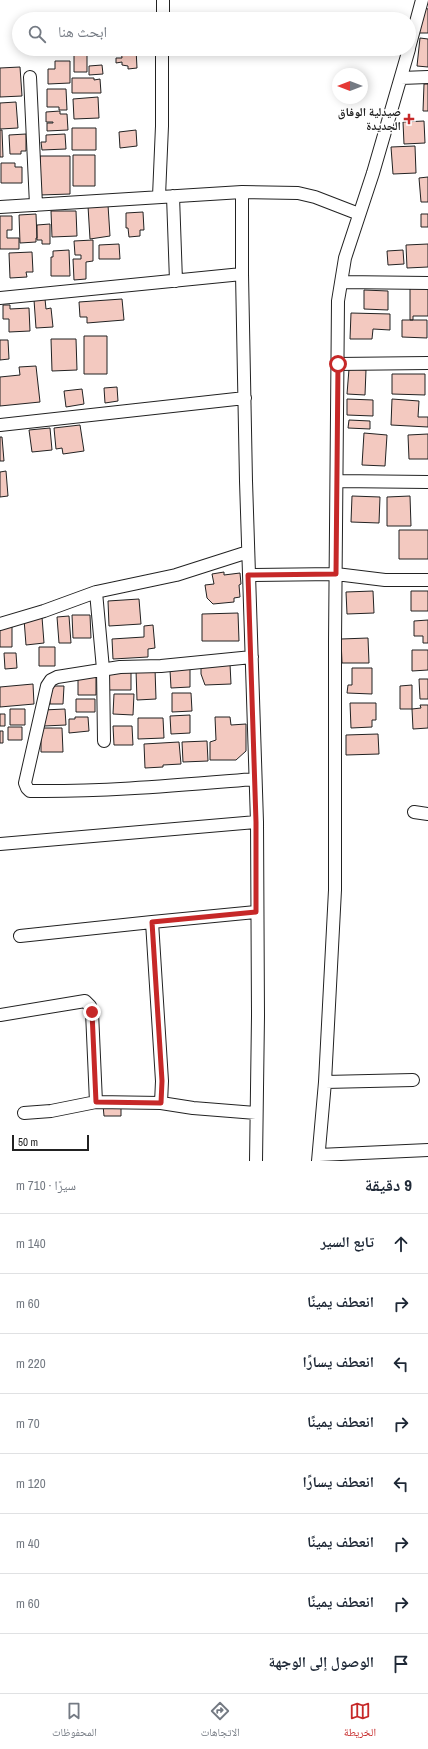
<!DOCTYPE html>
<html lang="ar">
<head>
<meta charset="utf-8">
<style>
	body { margin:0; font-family:"Archivo Narrow","Noto Naskh Arabic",sans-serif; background:#f2f2f3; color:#1f2937; direction:rtl }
	.compass { position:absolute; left:332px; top:68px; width:36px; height:36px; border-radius:50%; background:#fff; box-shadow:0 2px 10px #0003; rotate:270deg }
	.scale { position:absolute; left:12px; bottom:10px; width:77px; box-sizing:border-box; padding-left:4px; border:2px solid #222; border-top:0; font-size:11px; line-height:14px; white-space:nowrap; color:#222; -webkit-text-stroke:3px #fff; paint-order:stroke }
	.stop { position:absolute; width:12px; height:12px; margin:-9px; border:3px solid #c62828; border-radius:50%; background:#fff }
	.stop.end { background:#c62828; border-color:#fff; box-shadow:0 1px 4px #0008 }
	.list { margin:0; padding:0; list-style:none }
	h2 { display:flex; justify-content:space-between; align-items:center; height:52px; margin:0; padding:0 16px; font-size:17px }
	h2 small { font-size:13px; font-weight:400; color:#747a83 }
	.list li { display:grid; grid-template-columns:26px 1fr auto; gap:12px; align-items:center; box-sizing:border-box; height:60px; padding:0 16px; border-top:1px solid #e0e1e3 }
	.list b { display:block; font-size:15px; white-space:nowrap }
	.list em { font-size:13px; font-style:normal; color:#747a83 }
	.icon { flex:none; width:22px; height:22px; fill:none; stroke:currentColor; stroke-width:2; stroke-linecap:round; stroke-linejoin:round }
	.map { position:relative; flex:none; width:428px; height:1161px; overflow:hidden; direction:ltr }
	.search { position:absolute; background:#fff; box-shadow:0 2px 10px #0003; left:12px; right:12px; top:12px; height:44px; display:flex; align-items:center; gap:10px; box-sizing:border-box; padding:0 14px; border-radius:22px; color:#747a83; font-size:15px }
	.sheet { height:532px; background:#fff }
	nav { display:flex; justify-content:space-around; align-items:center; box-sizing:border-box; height:56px; border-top:1px solid #e0e1e3; background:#fff; font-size:11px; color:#747a83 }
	nav a { display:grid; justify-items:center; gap:2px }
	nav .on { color:#c62828 }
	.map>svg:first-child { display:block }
	.building { fill:#f3c9c0; stroke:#222 }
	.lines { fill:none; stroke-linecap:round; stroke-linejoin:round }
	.minor-casing { stroke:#222; stroke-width:14 }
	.minor { stroke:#fff; stroke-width:12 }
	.route { stroke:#c62828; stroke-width:5 }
	.poi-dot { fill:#c62828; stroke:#fff; stroke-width:1.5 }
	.labels { text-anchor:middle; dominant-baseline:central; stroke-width:3; stroke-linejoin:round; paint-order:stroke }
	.poi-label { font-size:12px; font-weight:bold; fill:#222; stroke:#fff; text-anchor:end }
</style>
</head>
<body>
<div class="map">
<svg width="428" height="1161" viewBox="0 0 428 1161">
	<rect width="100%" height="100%" fill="#fff"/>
	<path class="building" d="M425,8l3,1v24h-9z
		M420,38l8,1v28l-11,-1z
		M121,49h15l1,19 -9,1v-3l-6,-1v-3l-6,1v-5h6z
		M74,55h13v17h-13z
		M55,61h15v22l-22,1v-15h7z
		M102,65l1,9 -14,1v-9z
		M20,67l2,29 -22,1v-29z
		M72,78h22v2l6,-1 1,14h-29z
		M424,84h4v27h-5z
		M47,89h19l1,21h-8v-3h-12z
		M98,97l1,21 -25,1 -1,-20z
		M16,102l2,26 -18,1v-26z
		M60,111v3h7l1,16 -21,1v-8h6v-1h-7v-10z
		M424,121l1,22 -21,1 -1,-22z
		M72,128h24v22h-24z
		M0,130h2l1,27h-3z
		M136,130l1,16 -17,2 -1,-16z
		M26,134v17h-5v3h-11l-1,-19z
		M65,134l1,15 -24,1 -1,-8h5v-7z
		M415,146l1,27 -23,1 -2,-27z
		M73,155h22v31h-22z
		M40,156h30v38l-30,1z
		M1,163h14v4h7v16h-21z
		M428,177v25h-7l-2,-24z
		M108,205l2,31 -20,3 -2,-33z
		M51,211h25l1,25 -25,1z
		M143,212l1,18h-4v6l-11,1 -1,-9h-2v-15z
		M36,214l1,24h-1v4l-16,1 -1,-28z
		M421,214h7v13h-7z
		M0,216h12v14h-5v8h12v11h-19z
		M50,224v20h-8v-4h-5v-15z
		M93,240v21l-7,1v17l-12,1 -1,-21h8v-4h-6l-1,-14z
		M119,244l1,15h-21v-14z
		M428,244v23l-21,1 -1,-23z
		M69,250l1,26h-19v-19h2v-6z
		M403,250l1,14 -16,1 -1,-14z
		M32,252l1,20h-7l1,5 -17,1 -1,-25z
		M410,286h18v30h-15v4h-3z
		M364,290l24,1v19l-24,-1z
		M45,299l1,10 5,-1 2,19 -17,1 -2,-28z
		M122,299l2,21 -37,3v-6h-7l-1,-15z
		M3,305h7v4l19,-1 1,23 -21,1v-13h-6z
		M351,313l39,1v16l-17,-1 -1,10h-22z
		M402,320h25v18l-25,-1z
		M84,336h23v38h-23z
		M51,339h25l1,31 -25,1z
		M0,340h8l1,19 -9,1z
		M36,366l4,36 -40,4v-29l20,-2 -1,-8z
		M349,369l17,1 -1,25 -18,-1z
		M392,374h33v21l-33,-1z
		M117,387l1,14 -13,2 -1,-15z
		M82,389l2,15 -18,3 -2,-16z
		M347,399l26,1v16l-26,-1z
		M392,399l27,2 -1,16h10v10l-37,-2z
		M349,420l21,1v8l-22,-1z
		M80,425l4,26 -21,3 -1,-6 -6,1 -2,-21z
		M50,428l2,22 -20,2 -3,-22z
		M364,433l23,2 -2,31 -23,-1z
		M428,434v25h-19l-1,-24z
		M0,437h2l2,24h-4z
		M6,471l2,25 -8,1v-25z
		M352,496l28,1 -1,26 -28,-1z
		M410,496l1,30h-24v-29z
		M399,530h29v29h-29z
		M224,572v3l16,-2 1,11 -2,1 1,12 -6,1v4l-21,2 -6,-6 -2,-13 9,-1 -2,-10z
		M373,591l1,22 -27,1 -1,-22z
		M411,591h17v20h-17z
		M139,599l2,25 -32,2 -1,-25z
		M238,613l1,28h-37v-27z
		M72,615h18l1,23h-18z
		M69,616l2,27h-12l-2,-26z
		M42,617l2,26 -18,2 -2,-26z
		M428,620v23h-5v-7h-9v-15z
		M153,625l2,23 -7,1v8l-35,2 -1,-20 32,-2v-11z
		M0,626h12v21h-12z
		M368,638l1,25h-27l-1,-24z
		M39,647h16v19h-16z
		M412,650h16v20l-16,1z
		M4,653h12l1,15 -12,1z
		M230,664l1,20 -26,1 -4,-11v-8z
		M352,668h20v26l-25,-1 1,-8h4z
		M155,669l1,30 -19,1 -1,-30z
		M190,669v18l-19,1 -1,-18z
		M108,672h23v18h-23z
		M78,674h18v21h-18z
		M419,679h9v20h-8z
		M33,684l1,20 -34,3v-20z
		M412,685v24h-12v-23z
		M50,686h14l-1,18h-13z
		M172,693h19l1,18 -20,1z
		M114,694h20l-1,21 -20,-1z
		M76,699h19v13h-19z
		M350,703h26v17h-4v7l-21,1z
		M420,705h8v23l-15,1 -1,-20 9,-1z
		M10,709h15v16h-15z
		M65,709l1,16 -22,1 -1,-16z
		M0,714h5v12h-5z
		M190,715v18l-19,1 -1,-18z
		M75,717h13l1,14 -20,2v-14h6z
		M215,717h15l1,8 15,-1v27l-10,9h-26v-18l6,-2z
		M138,718h25l1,20 -26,1z
		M113,726h19l1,19h-19z
		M8,727h14v13h-14z
		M41,728h21l1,24h-22z
		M0,731h3v12h-3z
		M378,734l1,20 -33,1v-20z
		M207,741l1,20 -25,1 -1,-20z
		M179,742l2,22 -18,1v2l-18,1 -1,-24z
		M103,1105h18v11h-17z"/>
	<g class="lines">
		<defs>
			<path id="minor" d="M163,19v-19
				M409,48l13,-48
				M30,77l6,128
				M401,78l27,-1
				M242,192l56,1 17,4 44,17
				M159,196l3,-70v-77
				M173,196l3,85
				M0,207l242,-15v82l4,207 11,341 1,194 -2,145
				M341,282l87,1
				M0,298l242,-24
				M338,364l90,-1
				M0,425l245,-27
				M337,481l91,1
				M249,575l87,-1 49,6h43
				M96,592l7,77 1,72
				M0,624l44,-13 52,-19 80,-17 72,-23
				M252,657l-91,9 -41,1 -63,10 -6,3 -4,6 -22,97 2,5 3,3c75,1 150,-6 225,-12
				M414,812l14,2
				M0,844l257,-22
				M20,936l132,-14
				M0,1015l85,-14 5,5 2,6 4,90 65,1
				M325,1082l88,-2
				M24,1113l27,-2 45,-9
				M256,1113l-63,-5 -32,-5 1,-22 -10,-159 104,-10
				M319,1155l109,-5
				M318,1161l7,-79 10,-192v-248l3,-341 7,-43 28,-85 36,-124"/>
		</defs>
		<use href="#minor" class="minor-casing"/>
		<use href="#minor" class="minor"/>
	</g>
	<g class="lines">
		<path class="route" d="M92,1012l4,90 65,1 1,-22 -10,-159 104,-10v-90l-8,-247 88,-1 2,-210"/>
	</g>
	<path class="poi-dot" d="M407 113h4v4h4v4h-4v4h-4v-4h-4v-4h4z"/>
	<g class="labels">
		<g class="poi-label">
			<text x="401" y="112">صيدلية الوفاق<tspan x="401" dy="14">الجديدة</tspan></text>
		</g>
	</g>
</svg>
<svg class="compass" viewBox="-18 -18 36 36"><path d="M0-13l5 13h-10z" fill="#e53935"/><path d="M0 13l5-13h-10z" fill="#747a83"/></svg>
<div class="scale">50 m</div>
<div class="stop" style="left:338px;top:364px"></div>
<div class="stop end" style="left:92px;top:1012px"></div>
<div class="search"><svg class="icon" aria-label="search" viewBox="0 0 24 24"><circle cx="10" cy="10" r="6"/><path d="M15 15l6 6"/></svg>ابحث هنا</div>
</div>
<section class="sheet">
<h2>9 دقيقة<small>سيرًا · 710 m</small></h2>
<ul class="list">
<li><svg class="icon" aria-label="ahead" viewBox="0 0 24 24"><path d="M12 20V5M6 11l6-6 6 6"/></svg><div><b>تابع السير</b></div><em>140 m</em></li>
<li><svg class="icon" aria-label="right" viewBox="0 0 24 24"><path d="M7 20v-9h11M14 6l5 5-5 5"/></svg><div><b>انعطف يمينًا</b></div><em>60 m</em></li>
<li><svg class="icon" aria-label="left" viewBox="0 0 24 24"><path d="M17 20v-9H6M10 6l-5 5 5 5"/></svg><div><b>انعطف يسارًا</b></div><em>220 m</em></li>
<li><svg class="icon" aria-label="right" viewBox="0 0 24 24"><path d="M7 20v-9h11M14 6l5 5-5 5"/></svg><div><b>انعطف يمينًا</b></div><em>70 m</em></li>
<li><svg class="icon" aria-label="left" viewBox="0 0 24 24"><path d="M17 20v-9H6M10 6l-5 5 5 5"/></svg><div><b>انعطف يسارًا</b></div><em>120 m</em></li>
<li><svg class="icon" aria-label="right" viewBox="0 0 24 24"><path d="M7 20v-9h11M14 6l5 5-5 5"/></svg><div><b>انعطف يمينًا</b></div><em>40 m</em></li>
<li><svg class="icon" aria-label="right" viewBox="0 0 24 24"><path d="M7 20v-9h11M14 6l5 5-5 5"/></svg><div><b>انعطف يمينًا</b></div><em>60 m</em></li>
<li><svg class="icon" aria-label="arrive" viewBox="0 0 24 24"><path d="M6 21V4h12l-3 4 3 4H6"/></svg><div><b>الوصول إلى الوجهة</b></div></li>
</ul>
</section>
<nav>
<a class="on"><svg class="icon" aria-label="map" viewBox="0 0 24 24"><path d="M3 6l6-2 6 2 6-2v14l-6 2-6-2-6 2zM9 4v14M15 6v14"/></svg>الخريطة</a>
<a><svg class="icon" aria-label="directions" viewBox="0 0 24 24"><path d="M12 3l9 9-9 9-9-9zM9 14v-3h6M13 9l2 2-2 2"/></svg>الاتجاهات</a>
<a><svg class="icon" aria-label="saved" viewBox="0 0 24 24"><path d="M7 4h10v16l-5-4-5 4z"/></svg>المحفوظات</a>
</nav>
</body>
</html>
